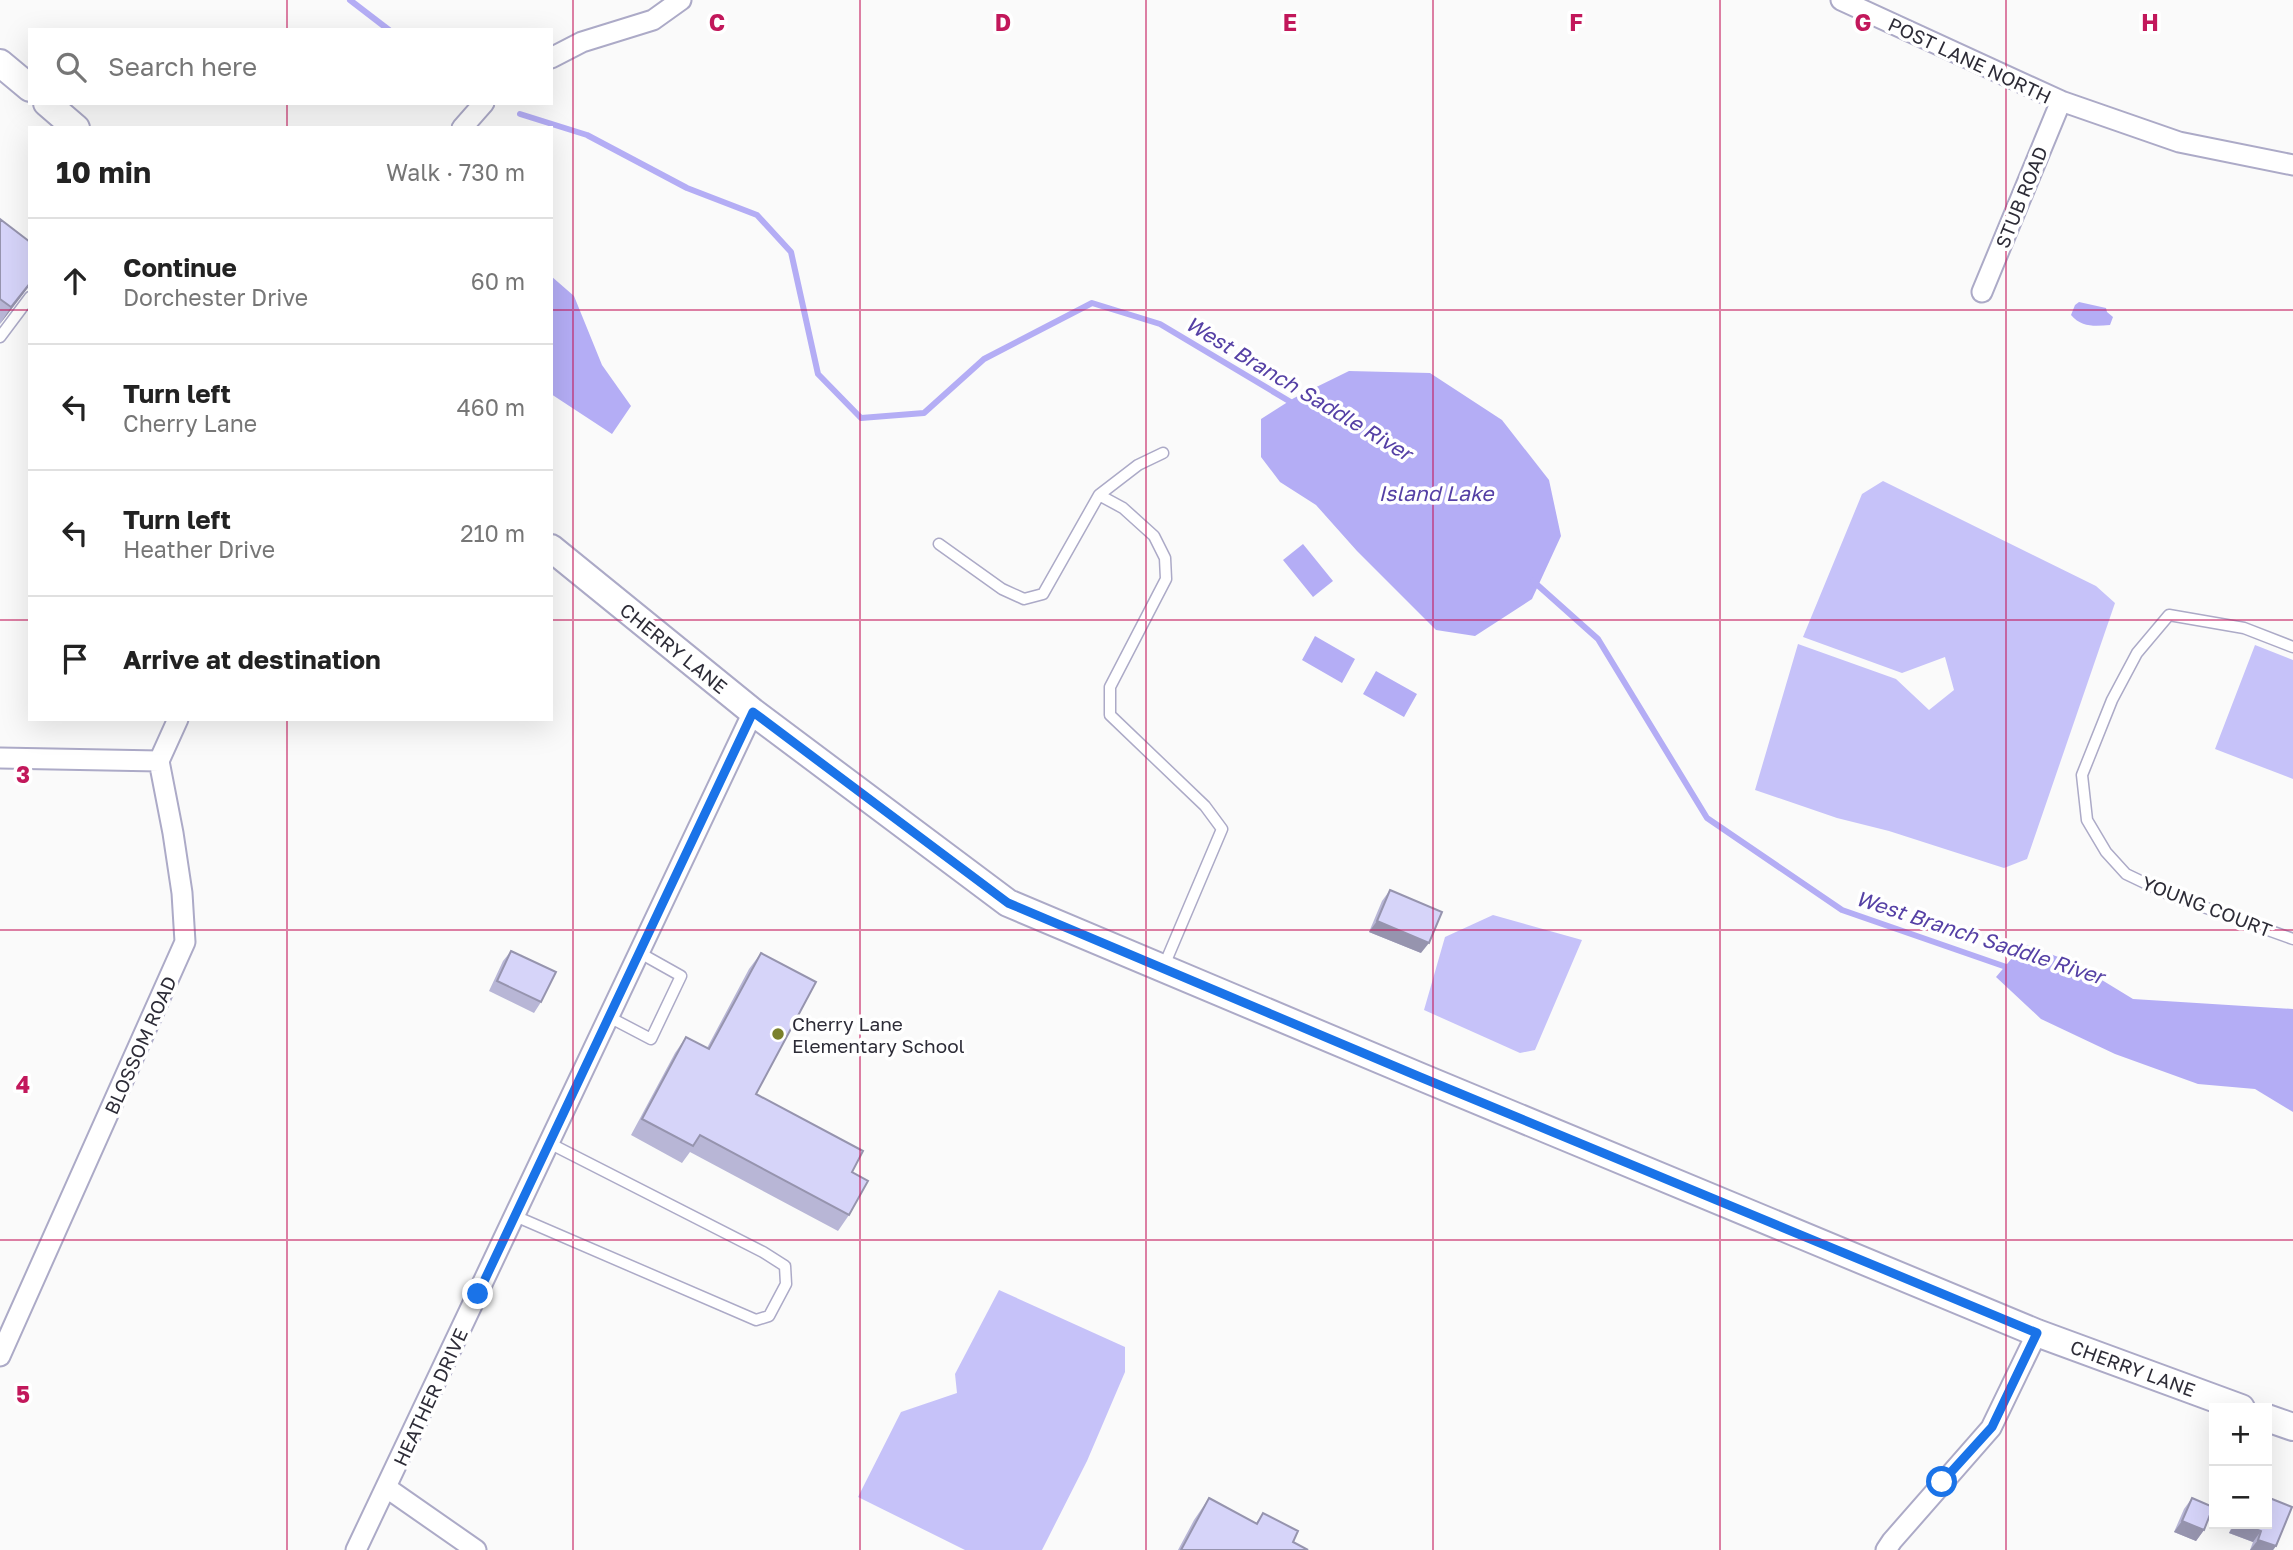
<!DOCTYPE html>
<html lang="en">
<head>
<meta charset="utf-8">
<style>
	body { margin:0; font-family:"Golos Text",sans-serif; background:#f6f6f6; color:#222 }
	.controls { position:absolute; right:21px; bottom:21px; display:grid; overflow:hidden; border-radius:0px; box-shadow:0 7px 28px #0002 }
	.controls button { width:63px; height:63px; display:grid; place-items:center; padding:0; border:0; border-bottom:2px solid #e0e0e0; background:#fff; color:#222; font:35px sans-serif }
	.stop { position:absolute; width:21px; height:21px; margin:-16px; border:5px solid #1a73e8; border-radius:50%; background:#fff }
	.stop.end { background:#1a73e8; border-color:#fff; box-shadow:0 2px 7px #0008 }
	.list { margin:0; padding:0; list-style:none }
	h2 { display:flex; justify-content:space-between; align-items:center; height:91px; margin:0; padding:0 28px; font-size:30px }
	h2 small { font-size:23px; font-weight:400; color:#767676 }
	.list li { display:grid; grid-template-columns:46px 1fr auto; gap:21px; align-items:center; box-sizing:border-box; height:126px; padding:0 28px; border-top:2px solid #e0e0e0 }
	.list b { display:block; font-size:26px; white-space:nowrap }
	.list p { margin:0; font-size:23px; white-space:nowrap; color:#767676 }
	.list em { font-size:23px; font-style:normal; color:#767676 }
	.icon { flex:none; width:38px; height:38px; fill:none; stroke:currentColor; stroke-width:2; stroke-linecap:round; stroke-linejoin:round }
	.map { position:relative; flex:none; width:2293px; height:1550px; overflow:hidden }
	.search { position:absolute; background:#fff; box-shadow:0 7px 28px #0002; left:28px; top:28px; width:525px; height:77px; display:flex; align-items:center; gap:18px; box-sizing:border-box; padding:0 24px; border-radius:0px; color:#767676; font-size:26px }
	.panel { position:absolute; background:#fff; box-shadow:0 7px 28px #0002; left:28px; top:126px; width:525px; height:595px; border-radius:0px }
	.map>svg:first-child { display:block }
	.green { fill:#c6c2f9 }
	.water { fill:#b4adf5 }
	.lines { fill:none; stroke-linecap:round; stroke-linejoin:round }
	.stream { stroke:#b4adf5; stroke-width:6 }
	.lane-casing { stroke:#acaac7; stroke-width:13 }
	.street-casing { stroke:#acaac7; stroke-width:23 }
	.secondary-casing { stroke:#acaac7; stroke-width:30 }
	.lane { stroke:#fff; stroke-width:10 }
	.street { stroke:#fff; stroke-width:19 }
	.secondary { stroke:#fff; stroke-width:26 }
	.wall { fill:#b8b6d6 }
	.shaded-wall { fill:#9694ae }
	.building { fill:#d6d4f9; stroke:#9694ae; stroke-width:2 }
	.route { stroke:#1a73e8; stroke-width:9 }
	.grid { fill:none; stroke:#c2185b; stroke-width:2; stroke-opacity:0.55 }
	.poi-dot { fill:#7a802b; stroke:#fff; stroke-width:2.5 }
	.labels { text-anchor:middle; dominant-baseline:central; stroke-width:7; stroke-linejoin:round; paint-order:stroke }
	.street-label { font-size:19px; fill:#2d2c37; stroke:#fff }
	.poi-label { font-size:19px; fill:#2d2c37; stroke:#fff; text-anchor:start }
	.water-label { font-size:21px; font-style:italic; fill:#5540a5; stroke:#fff }
	.grid-label { font-size:23px; text-anchor:middle; font-weight:bold; fill:#c2185b; stroke:#fff; stroke-width:7; stroke-linejoin:round; paint-order:stroke }
</style>
</head>
<body>
<div class="map">
<svg width="2293" height="1550" viewBox="0 0 2293 1550">
	<rect width="100%" height="100%" fill="#fafafa"/>
	<path class="green" d="M1883,481l213,105 19,17 -88,256 -23,9 -115,-37 -52,-13 -82,-28 43,-146 98,35 33,31 25,-20 -9,-33 -43,16 -99,-36 59,-143z
		M2255,645l38,15v119l-78,-30z
		M1493,915l89,25 -47,110 -15,3 -96,-43 21,-73z
		M999,1290l126,57v25l-38,89 -45,89h-77l-107,-53 43,-85 56,-19 -2,-19z"/>
	<path class="water" d="M551,276l23,20 28,69 29,41 -19,28 -61,-40z
		M2079,302l27,6 1,4 6,5 -3,8c-14,1 -28,3 -39,-10l4,-10z
		M1349,371l81,2 72,47 47,60 12,56 -29,63 -57,37 -39,-6 -79,-79 -41,-46 -36,-23 -19,-25v-38l33,-21z
		M1303,544l30,37 -20,16 -30,-37z
		M1315,636l40,23 -13,24 -40,-23z
		M1376,671l41,23 -13,23 -41,-23z
		M2024,944l50,19 59,36 160,10v103l-38,-23 -57,-5 -83,-30 -74,-35 -45,-42z"/>
	<g class="lines">
		<path class="stream" d="M350,0l39,30
			M520,114l67,21 100,53 70,27 34,37 27,122 43,44 63,-5 60,-54 108,-56 68,21 134,80
			M1533,581l65,58 109,179 135,92 170,59"/>
		<defs>
			<path id="lane" d="M0,337l30,-40
				M1099,495l24,13 31,28 11,22 1,21 -56,108v28l95,91 17,23 -59,139
				M939,544l63,45 22,10 19,-5 56,-99 39,-30 25,-12
				M2293,647l-49,-19 -75,-13 -32,38 -25,47 -30,75 5,45 19,32 20,22 44,21 123,44
				M609,1017l42,22 30,-63 -41,-23
				M515,1216l241,104 13,-4 17,-32 -1,-18 -22,-14 -214,-109"/>
			<path id="street" d="M1841,0l220,101 118,41 114,23
				M551,58l31,-16 71,-22 28,-20
				M462,128l22,-25
				M1982,292l79,-191
				M0,758l159,3
				M0,1356l185,-414 -3,-49 -9,-60 -14,-72 19,-42
				M387,1488l89,62
				M356,1550l397,-838
				M1886,1550l6,-9 99,-113 46,-95"/>
			<path id="secondary" d="M0,63l30,25
				M47,103l29,25
				M551,548l202,164 255,191 413,174 616,256 204,75
				M2267,1418l26,9"/>
		</defs>
		<use href="#lane" class="lane-casing"/>
		<use href="#street" class="street-casing"/>
		<use href="#secondary" class="secondary-casing"/>
		<use href="#lane" class="lane"/>
		<use href="#street" class="street"/>
		<use href="#secondary" class="secondary"/>
	</g>
	<path class="wall" d="M0,219l30,66 -30,39z
		M1390,890l31,63 -52,-21 13,-31z
		M511,951l30,51 -7,11 -45,-22 14,-30z
		M761,953l-5,141 96,78 -3,43 -11,16 -148,-79 -8,11 -51,-28 44,-82 11,-16 21,11 42,-79z
		M1209,1498l47,25 7,-10 30,29 15,8h-130l16,-30z
		M2192,1498l12,32 -8,11 -22,-9 10,-23z
		M2233,1524h34l9,22 -3,4h-23l3,-8 -24,-9z"/>
	<path class="shaded-wall" d="M30,283v2l-30,39 11,-17z
		M1377,921l52,22 -8,10 -52,-21z
		M2182,1521l22,9 -8,11 -22,-9z
		M2235,1524h7l19,7 -8,11 -24,-9z
		M2258,1540l18,6 -3,4h-23z"/>
	<path class="building" d="M0,219l30,23v41l-19,24 -11,-8z
		M1390,890l52,22 -13,31 -52,-22z
		M511,951l45,21 -15,30 -44,-21z
		M761,953l55,29 -60,112 107,57 -11,21 16,9 -19,34 -149,-80 -7,11 -51,-27 44,-82 23,12z
		M2267,1497l25,10 -16,39 -18,-6 3,-9 -19,-7h25z
		M1209,1498l48,26 6,-11 35,18 -5,11 15,8h-127z
		M2192,1498l21,9 -9,23 -22,-9z"/>
	<g class="lines">
		<path class="route" d="M478,1294l275,-582 255,191 412,174 617,256 -45,94 -50,55"/>
	</g>
	<path class="grid" d="M287,0v30M573,0v1550M860,0v1550M1146,0v1550M1433,0v1550M1720,0v1550M2006,0v1550M287,103v25M0,310h30M551,310h1742M0,620h30M551,620h1742M287,719v831M0,930h2293M0,1240h2293"/>
	<circle class="poi-dot" cx="778" cy="1034" r="7"/>
	<g class="labels">
		<g class="street-label">
			<text transform="translate(1970 60) rotate(25)">POST LANE NORTH</text>
			<text transform="translate(2021 197) rotate(-68)">STUB ROAD</text>
			<text transform="translate(674 648) rotate(39)">CHERRY LANE</text>
			<text transform="translate(2207 906) rotate(21)">YOUNG COURT</text>
			<text transform="translate(140 1045) rotate(-66)">BLOSSOM ROAD</text>
			<text transform="translate(2133 1368) rotate(20)">CHERRY LANE</text>
			<text transform="translate(430 1397) rotate(-65)">HEATHER DRIVE</text>
		</g>
		<g class="poi-label">
			<text x="792" y="1023">Cherry Lane<tspan x="792" dy="22">Elementary School</tspan></text>
		</g>
		<g class="water-label">
			<text transform="translate(1299 388) rotate(31)">West Branch Saddle River</text>
			<text x="1436" y="493">Island Lake</text>
			<text transform="translate(1980 937) rotate(18)">West Branch Saddle River</text>
		</g>
	</g>
	<g class="grid-label">
		<text x="717" y="31">C</text>
		<text x="1003" y="31">D</text>
		<text x="1290" y="31">E</text>
		<text x="1576" y="31">F</text>
		<text x="1863" y="31">G</text>
		<text x="2150" y="31">H</text>
		<text x="23" y="783">3</text>
		<text x="23" y="1093">4</text>
		<text x="23" y="1403">5</text>
	</g>
</svg>
<div class="controls">
<button>+</button>
<button>−</button>
</div>
<div class="stop" style="left:1942px;top:1482px"></div>
<div class="stop end" style="left:478px;top:1294px"></div>
<div class="search"><svg class="icon" aria-label="search" viewBox="0 0 24 24"><circle cx="10" cy="10" r="6"/><path d="M15 15l6 6"/></svg>Search here</div>
<section class="panel">
<h2>10 min<small>Walk · 730 m</small></h2>
<ul class="list">
<li><svg class="icon" aria-label="ahead" viewBox="0 0 24 24"><path d="M12 20V5M6 11l6-6 6 6"/></svg><div><b>Continue</b><p>Dorchester Drive</p></div><em>60 m</em></li>
<li><svg class="icon" aria-label="left" viewBox="0 0 24 24"><path d="M17 20v-9H6M10 6l-5 5 5 5"/></svg><div><b>Turn left</b><p>Cherry Lane</p></div><em>460 m</em></li>
<li><svg class="icon" aria-label="left" viewBox="0 0 24 24"><path d="M17 20v-9H6M10 6l-5 5 5 5"/></svg><div><b>Turn left</b><p>Heather Drive</p></div><em>210 m</em></li>
<li><svg class="icon" aria-label="arrive" viewBox="0 0 24 24"><path d="M6 21V4h12l-3 4 3 4H6"/></svg><div><b>Arrive at destination</b></div></li>
</ul>
</section>
</div>
</body>
</html>
